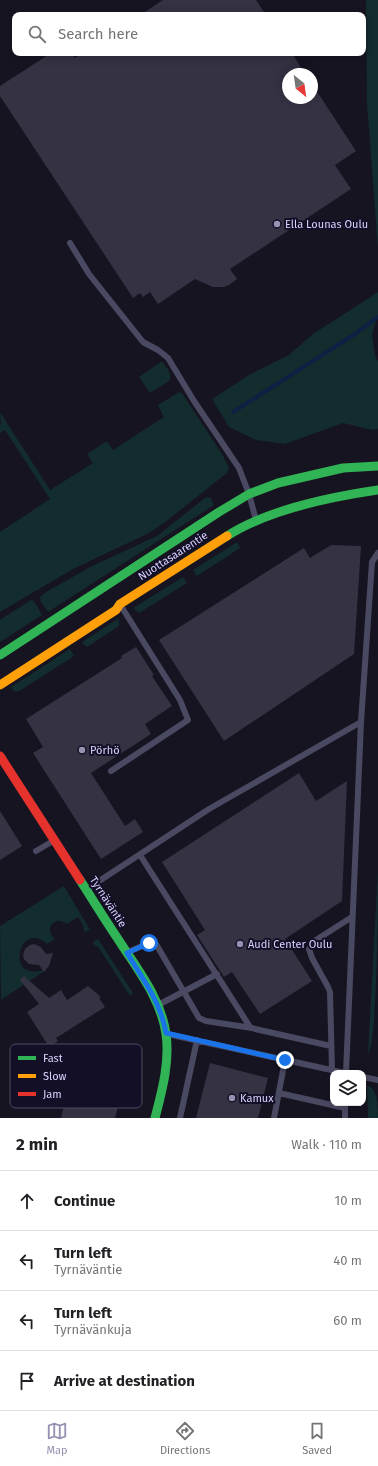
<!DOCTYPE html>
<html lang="en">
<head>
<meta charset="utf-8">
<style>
	body { margin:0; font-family:"Fira Sans",sans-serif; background:#f6f6f6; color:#202124 }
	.controls { position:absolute; right:12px; bottom:12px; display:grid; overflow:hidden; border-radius:8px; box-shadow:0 2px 10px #0003 }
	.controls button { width:36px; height:36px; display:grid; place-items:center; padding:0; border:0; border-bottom:1px solid #e0e0e0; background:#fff; color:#202124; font:20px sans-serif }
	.compass { position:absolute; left:282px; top:68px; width:36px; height:36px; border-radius:50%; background:#fff; box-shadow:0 2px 10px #0003; rotate:151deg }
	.stop { position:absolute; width:12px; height:12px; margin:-9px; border:3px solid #1a73e8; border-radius:50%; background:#fff }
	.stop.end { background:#1a73e8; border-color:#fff; box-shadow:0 1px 4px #0008 }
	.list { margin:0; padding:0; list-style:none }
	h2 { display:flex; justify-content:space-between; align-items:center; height:52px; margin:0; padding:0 16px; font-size:17px }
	h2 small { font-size:13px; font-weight:400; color:#757577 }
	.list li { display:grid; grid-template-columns:26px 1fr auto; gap:12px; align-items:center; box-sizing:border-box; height:60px; padding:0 16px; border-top:1px solid #e0e0e0 }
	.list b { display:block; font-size:15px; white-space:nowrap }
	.list p { margin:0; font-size:13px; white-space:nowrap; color:#757577 }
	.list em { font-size:13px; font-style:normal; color:#757577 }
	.icon { flex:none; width:22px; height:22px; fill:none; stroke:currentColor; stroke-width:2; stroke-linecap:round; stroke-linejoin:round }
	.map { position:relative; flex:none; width:378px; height:1118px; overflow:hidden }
	.search { position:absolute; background:#fff; box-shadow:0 2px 10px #0003; left:12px; right:12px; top:12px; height:44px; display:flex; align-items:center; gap:10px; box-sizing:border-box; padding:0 14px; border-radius:8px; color:#757577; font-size:15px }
	.sheet { height:292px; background:#fff }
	nav { display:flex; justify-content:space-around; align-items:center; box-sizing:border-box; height:56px; border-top:1px solid #e0e0e0; background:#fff; font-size:11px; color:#757577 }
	nav a { display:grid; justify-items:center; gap:2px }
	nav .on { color:#9591b1 }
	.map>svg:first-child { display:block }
	.green { fill:#132c2d }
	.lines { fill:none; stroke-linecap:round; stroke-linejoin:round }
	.stream { stroke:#0d2144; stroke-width:4 }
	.building { fill:#343243 }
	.lane { stroke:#4a4962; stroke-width:6 }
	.fast { stroke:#30b455; stroke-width:9 }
	.slow { stroke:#ff9f0a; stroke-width:9 }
	.jam { stroke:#e5322d; stroke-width:9 }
	.route { stroke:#1a73e8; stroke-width:5 }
	.poi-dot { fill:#9591b1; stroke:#130f26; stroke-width:1.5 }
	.labels { text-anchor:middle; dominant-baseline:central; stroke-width:4; stroke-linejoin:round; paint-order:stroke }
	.poi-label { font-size:11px; fill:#d9d4ff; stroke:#130f26; text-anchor:start }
	.street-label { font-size:11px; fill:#d9d4ff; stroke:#130f26 }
	.key { fill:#130f26; stroke:#4e4a67; stroke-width:1 }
	.key-label { font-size:11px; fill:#d9d4ff }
</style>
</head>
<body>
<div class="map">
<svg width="378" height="1118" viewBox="0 0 378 1118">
	<rect width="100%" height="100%" fill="#161421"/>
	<path class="green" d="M366,0h12v249l-11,-146z
		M378,292v23l-6,19 3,22 3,5v68l-5,1 -30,-7 -58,21 -29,-4 -27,-13 -17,-28 37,-24 40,-20 24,-21z
		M162,361c4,6 11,13 7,20l-19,12 -11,-16z
		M179,392l3,1 2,3 38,58 7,14 -2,5 -63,50 -15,10 -76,36 -73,43v-80l50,-33 -45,-69 -5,3v-8l1,-1 -1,-12 50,78 43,-27 -6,-9 20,-13 6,9 51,-33 -6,-12z
		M208,497l3,1 3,7 -166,107 -7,-10 -1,-5 6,-5 46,-26 65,-30 48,-38z
		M237,542l3,6 -43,28 -4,-6z
		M183,577l4,6 -48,30 -6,-5z
		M31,600l3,1 8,14 -42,27v-22z
		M119,618v8l-32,21 -3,-2 -2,-3z
		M70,649l4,7 -53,34 -5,2 -3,-2 -2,-3z
		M378,869c0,28 0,171 -10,185z
		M64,886l26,44 -6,2 -1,-7 -5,-8 -11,7c-12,-9 -24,4 -12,15l-8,5c-28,-25 -43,38 -4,26v2l-42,28 -1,-74z
		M98,939l35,54 -3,3 -31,-48 -6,-4 1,-3z
		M367,1085c11,4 11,20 11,33h-10z"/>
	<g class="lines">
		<path class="stream" d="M233,412l119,-76 26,-19"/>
	</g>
	<path class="building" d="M163,0h93l10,15h-126z
		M51,53h20l4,5 7,-5h210l13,21h-17v24h24v-14l44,67 -21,14 16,24 -121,80 7,10 -8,6 -6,2h-10l-18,-8 -37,25 -8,-12 -7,5 -3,-4 -7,5 -133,-202v-10z
		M331,545l30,1 -7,108 -130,87 -65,-101 145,-92 6,10z
		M136,647l18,28 -2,1 20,30 -27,18 6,10 -60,39 34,53 10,-7 8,13 -42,27 -68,-106 10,-6 -17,-28 96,-61 -1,-2z
		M299,773l17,28 31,-20 -5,120 -57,38 27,42 -52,33 -28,-42 -8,5 -27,-42 8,-5 -43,-68z
		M0,811l22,35 -22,14z
		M34,944l7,3 5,7 7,-1 -4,13 -5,6 -5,-7 -10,-1 -5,-5 -1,-4 2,-6 5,-4z
		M24,976l25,22 12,-8 6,10 21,-14 13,11 -2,1 6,9 -49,31 2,3 -9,6 -22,-35 12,-8 -19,-24z
		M74,1063l52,12 -11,43h-54z
		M210,1063l58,15 -10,40h-62z"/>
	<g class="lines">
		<path class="lane" d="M70,243l19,31 54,68 15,8 10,8 26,43 45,67 10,26 7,26
			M111,771l77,-51 -8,-20 -59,-94
			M36,851l17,-10
			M140,855l110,172 5,2 76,17
			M87,889l122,-80 152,-87 11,-160 6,-9
			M128,952l21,-9 7,1 43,74 7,3 46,7
			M160,1004l57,-30
			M167,1034l178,39
			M332,1070l-2,-78 -2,-5 -16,-29 -3,-9 7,-9 36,-23
			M346,1073l15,-351
			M363,1077l15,3
			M279,1093l66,15
			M180,1118l17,-78
			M274,1118l11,-58
			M345,1118v-15"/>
		<path class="fast" d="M227,536c42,-27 103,-39 151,-46
			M0,655l219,-143 30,-18 29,-11 65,-15 35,-2
			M80,880c13,20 25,40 38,59 19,30 43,59 48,95 4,28 -4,57 -11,84"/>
		<path class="slow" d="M0,685l116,-75 4,-6 107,-68"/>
		<path class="jam" d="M0,756l80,124"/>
	</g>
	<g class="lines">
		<path class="route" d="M149,943l-22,10c16,26 34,50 39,80l119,27"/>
	</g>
	<g class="poi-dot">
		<circle cx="277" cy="224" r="4"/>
		<circle cx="82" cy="750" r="4"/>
		<circle cx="240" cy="944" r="4"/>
		<circle cx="232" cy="1098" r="4"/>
	</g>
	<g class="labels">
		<g class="poi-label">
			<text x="285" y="224">Ella Lounas Oulu</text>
			<text x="90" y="750">Pörhö</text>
			<text x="248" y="944">Audi Center Oulu</text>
			<text x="240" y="1098">Kamux</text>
		</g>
		<g class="street-label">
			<text transform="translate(173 556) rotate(-33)">Nuottasaarentie</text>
			<text transform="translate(108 902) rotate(57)">Tyrnäväntie</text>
		</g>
	</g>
	<rect x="10" y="1044" width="132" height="64" rx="6" class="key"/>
	<rect x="18" y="1056" width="18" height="4" fill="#30b455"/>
	<rect x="18" y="1074" width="18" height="4" fill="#ff9f0a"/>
	<rect x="18" y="1092" width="18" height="4" fill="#e5322d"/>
	<g class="key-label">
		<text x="43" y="1062">Fast</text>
		<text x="43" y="1080">Slow</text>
		<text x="43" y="1098">Jam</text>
	</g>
</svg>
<div class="controls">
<button><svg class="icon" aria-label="layers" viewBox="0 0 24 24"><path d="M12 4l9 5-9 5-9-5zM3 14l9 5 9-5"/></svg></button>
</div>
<svg class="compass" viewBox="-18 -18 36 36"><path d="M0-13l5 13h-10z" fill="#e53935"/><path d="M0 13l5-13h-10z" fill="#757577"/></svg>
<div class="stop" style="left:149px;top:943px"></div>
<div class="stop end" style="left:285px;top:1060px"></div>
<div class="search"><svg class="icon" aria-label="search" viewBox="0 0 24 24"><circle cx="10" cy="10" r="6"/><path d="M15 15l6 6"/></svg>Search here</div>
</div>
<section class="sheet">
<h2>2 min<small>Walk · 110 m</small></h2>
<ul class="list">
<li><svg class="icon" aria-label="ahead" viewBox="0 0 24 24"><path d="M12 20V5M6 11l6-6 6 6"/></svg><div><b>Continue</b></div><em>10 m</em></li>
<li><svg class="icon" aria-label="left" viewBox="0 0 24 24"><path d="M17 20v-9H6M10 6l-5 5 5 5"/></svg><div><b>Turn left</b><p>Tyrnäväntie</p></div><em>40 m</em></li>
<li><svg class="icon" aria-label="left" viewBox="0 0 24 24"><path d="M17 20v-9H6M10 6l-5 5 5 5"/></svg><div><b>Turn left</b><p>Tyrnävänkuja</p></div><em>60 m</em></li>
<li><svg class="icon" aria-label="arrive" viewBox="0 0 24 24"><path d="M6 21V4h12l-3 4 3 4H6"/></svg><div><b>Arrive at destination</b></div></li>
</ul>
</section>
<nav>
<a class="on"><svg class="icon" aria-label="map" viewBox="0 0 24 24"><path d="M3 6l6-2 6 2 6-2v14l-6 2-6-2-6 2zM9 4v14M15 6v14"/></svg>Map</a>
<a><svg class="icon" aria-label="directions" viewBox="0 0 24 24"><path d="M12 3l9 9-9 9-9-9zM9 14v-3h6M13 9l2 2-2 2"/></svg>Directions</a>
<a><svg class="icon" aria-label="saved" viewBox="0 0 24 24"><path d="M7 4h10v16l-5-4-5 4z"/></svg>Saved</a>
</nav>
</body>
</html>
